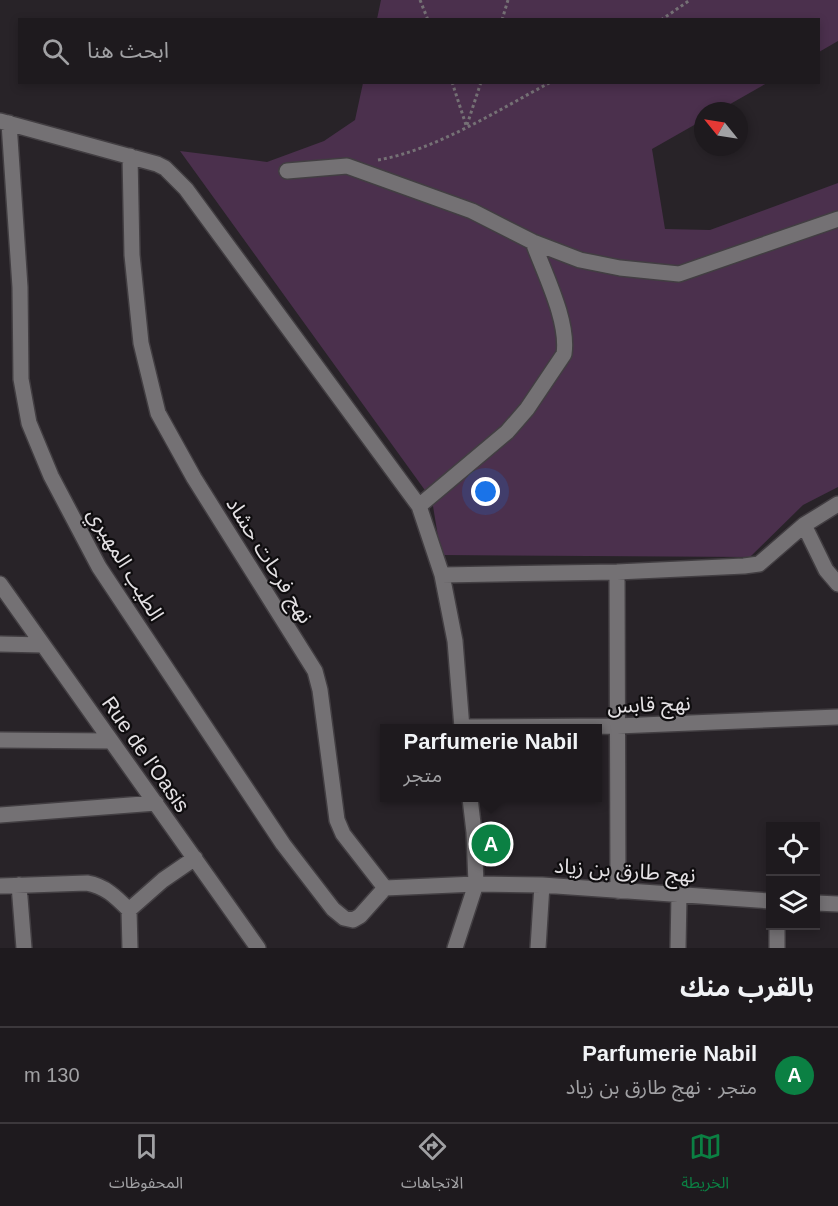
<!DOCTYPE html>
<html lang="ar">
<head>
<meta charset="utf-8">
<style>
	body { margin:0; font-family:Helvetica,"Noto Sans Arabic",sans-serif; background:#262327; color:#f1f3f6; direction:rtl }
	.controls { position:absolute; right:18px; bottom:18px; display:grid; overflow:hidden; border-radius:0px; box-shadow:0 3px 9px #0003 }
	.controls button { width:54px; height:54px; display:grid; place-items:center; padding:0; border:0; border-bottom:2px solid #3c383c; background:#1e1a1e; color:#f1f3f6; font:30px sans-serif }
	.compass { position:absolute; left:694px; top:102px; width:54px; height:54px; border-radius:50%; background:#1e1a1e; box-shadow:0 3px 9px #0003; rotate:300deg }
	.you { position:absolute; left:486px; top:492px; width:21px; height:21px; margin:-15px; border:4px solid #fff; border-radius:50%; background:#1a73e8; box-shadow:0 0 0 9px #1a73e833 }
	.badge { display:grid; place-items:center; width:39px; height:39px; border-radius:50%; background:#0b8043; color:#fff; font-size:20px; font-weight:700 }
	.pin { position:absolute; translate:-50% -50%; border:3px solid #fff; box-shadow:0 2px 6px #0006 }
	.popup { position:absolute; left:380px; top:724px; width:222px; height:78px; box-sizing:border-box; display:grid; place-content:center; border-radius:0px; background:#1e1a1e; filter:drop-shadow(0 2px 4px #0005); font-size:20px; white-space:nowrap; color:#a1a1a4 }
	.popup b { font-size:22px; color:#f1f3f6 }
	.popup::after { content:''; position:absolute; left:50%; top:100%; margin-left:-12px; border:12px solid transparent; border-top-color:#1e1a1e }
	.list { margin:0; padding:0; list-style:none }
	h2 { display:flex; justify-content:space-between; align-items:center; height:78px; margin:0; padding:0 24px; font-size:26px }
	h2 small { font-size:20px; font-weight:400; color:#a1a1a4 }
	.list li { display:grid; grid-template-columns:39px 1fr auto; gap:18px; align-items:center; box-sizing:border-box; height:96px; padding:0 24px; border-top:2px solid #3c383c }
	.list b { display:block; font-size:22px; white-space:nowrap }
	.list p { margin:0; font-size:20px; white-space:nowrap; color:#a1a1a4 }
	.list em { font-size:20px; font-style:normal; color:#a1a1a4 }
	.icon { flex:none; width:33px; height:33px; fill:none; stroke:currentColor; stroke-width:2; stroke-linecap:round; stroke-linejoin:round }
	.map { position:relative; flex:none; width:838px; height:948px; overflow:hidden; direction:ltr }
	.search { position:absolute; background:#1e1a1e; box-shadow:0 3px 9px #0003; left:18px; right:18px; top:18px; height:66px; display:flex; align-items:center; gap:15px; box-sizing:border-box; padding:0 21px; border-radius:0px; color:#a1a1a4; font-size:22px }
	.sheet { height:174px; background:#1e1a1e }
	nav { display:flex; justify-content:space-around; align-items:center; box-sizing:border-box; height:84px; border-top:2px solid #3c383c; background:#1e1a1e; font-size:16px; color:#a1a1a4 }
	nav a { display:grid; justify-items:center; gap:3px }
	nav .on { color:#0b8043 }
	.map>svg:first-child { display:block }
	.grass { fill:#4b304d }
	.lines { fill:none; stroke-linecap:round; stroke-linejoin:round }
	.minor-casing { stroke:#423e42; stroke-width:18 }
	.path { stroke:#757175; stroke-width:3; stroke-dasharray:3 3; stroke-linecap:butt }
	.minor { stroke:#747174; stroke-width:15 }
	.labels { text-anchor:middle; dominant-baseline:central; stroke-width:4.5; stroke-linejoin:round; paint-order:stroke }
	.street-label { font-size:21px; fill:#e4e1e4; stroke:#0f0d0f }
</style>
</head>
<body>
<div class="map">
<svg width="838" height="948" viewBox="0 0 838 948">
	<rect width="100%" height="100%" fill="#282328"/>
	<path class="grass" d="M381,0h457v41l-19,11 -1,-32 -441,-1z
		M363,83h404l-49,28h-15v9l-51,29 13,80 45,1 128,-47v304l-35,18 -53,52 -309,-2 -9,-55 -252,-349 87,11 57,-21 31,-21z"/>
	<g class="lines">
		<defs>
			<path id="minor" d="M0,121l157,43 8,4 21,21 233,317 23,69 13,66 7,87
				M9,123l11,164 1,92 8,44 22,53 48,91 184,277 50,65 11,9 9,2 7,-4 25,-28
				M130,156l2,99 9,88 17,70 36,65 121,193 5,19 17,130 6,14 42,54 91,-4 66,1 228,16
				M287,171l60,-5 125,45 61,31 47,18 40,8 59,6 159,-55
				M419,506l88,-74 20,-23 37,-55c5,-33 -20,-81 -31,-112
				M804,525l22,45 12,14
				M617,572l1,319
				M442,575l175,-3 127,-6 15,-2 45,-39 34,-21
				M0,584l258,364
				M0,644l43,1
				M462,727l155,-1 221,-9
				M0,740l111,1
				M0,815l156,-12
				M19,885l5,63
				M0,886l87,-3c18,3 29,14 42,27l1,38
				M816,903l22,1
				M129,910l34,-30 32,-22
				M455,948l21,-64 -2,-52 -4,-34
				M538,948l4,-63
				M678,948l1,-53
				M777,948v-22"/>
		</defs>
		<use href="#minor" class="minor-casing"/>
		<path class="path" d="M420,0l8,20
			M502,20l6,-20
			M661,20l29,-20
			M452,82l14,43
			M467,125l14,-43
			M378,160c58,-10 120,-50 173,-78"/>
		<use href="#minor" class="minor"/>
	</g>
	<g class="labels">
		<g class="street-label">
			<text transform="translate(270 560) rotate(58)">نهج فرحات حشاد</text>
			<text transform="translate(126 564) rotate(59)">الطيب المهيري</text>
			<text transform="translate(649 704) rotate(-2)">نهج قابس</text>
			<text transform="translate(146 754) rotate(55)">Rue de l'Oasis</text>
			<text transform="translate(625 870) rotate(4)">نهج طارق بن زياد</text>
		</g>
	</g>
</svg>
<div class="controls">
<button><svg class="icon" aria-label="locate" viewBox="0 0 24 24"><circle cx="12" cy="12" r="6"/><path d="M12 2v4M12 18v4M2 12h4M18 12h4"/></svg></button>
<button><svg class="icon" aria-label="layers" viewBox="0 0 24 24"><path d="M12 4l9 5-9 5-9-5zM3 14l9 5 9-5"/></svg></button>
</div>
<svg class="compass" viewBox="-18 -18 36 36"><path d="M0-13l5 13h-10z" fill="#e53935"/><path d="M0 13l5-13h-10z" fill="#a1a1a4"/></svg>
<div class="you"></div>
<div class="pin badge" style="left:491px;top:844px">A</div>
<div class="popup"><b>Parfumerie Nabil</b>متجر</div>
<div class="search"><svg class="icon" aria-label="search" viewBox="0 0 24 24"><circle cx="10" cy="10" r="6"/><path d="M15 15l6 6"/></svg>ابحث هنا</div>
</div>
<section class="sheet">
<h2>بالقرب منك<small></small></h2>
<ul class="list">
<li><span class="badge">A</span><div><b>Parfumerie Nabil</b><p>متجر · نهج طارق بن زياد</p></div><em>130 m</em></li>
</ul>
</section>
<nav>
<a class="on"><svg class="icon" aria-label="map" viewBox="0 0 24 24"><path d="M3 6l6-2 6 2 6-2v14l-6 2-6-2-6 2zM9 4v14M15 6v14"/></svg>الخريطة</a>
<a><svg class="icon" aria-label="directions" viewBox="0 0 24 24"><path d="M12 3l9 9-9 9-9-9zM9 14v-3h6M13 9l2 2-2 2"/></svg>الاتجاهات</a>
<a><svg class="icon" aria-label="saved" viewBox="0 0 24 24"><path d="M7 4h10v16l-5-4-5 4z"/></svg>المحفوظات</a>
</nav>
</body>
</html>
